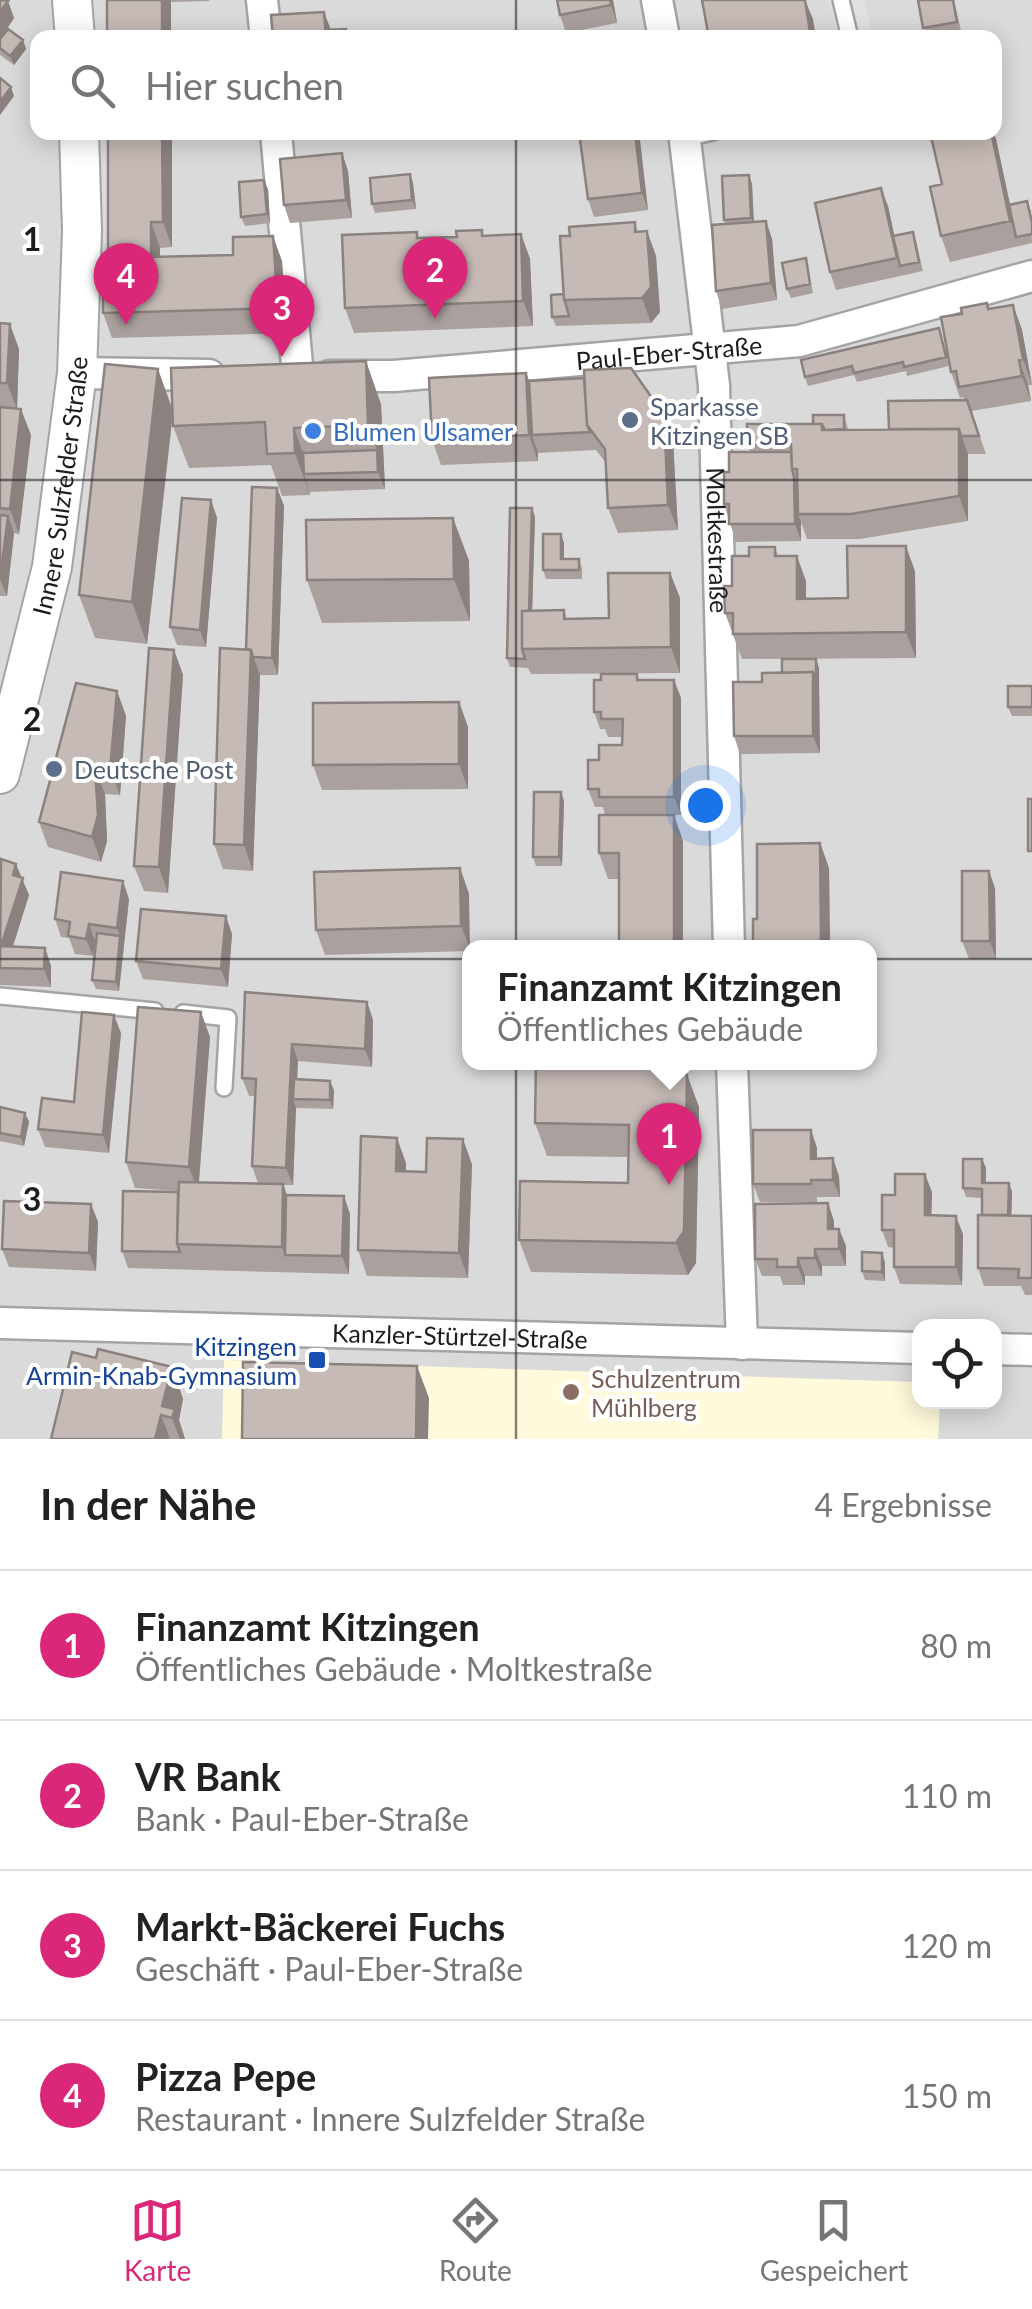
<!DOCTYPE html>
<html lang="de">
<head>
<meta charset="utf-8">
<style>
	body { margin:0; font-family:Lato,sans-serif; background:#f2f2f2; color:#222 }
	.controls { position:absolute; right:30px; bottom:30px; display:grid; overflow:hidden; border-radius:20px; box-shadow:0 5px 25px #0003 }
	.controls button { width:90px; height:90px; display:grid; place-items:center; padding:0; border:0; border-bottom:2px solid #e0e0e0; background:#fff; color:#222; font:50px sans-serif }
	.you { position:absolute; left:705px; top:805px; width:35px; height:35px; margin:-25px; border:8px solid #fff; border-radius:50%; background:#1a73e8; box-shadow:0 0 0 15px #1a73e833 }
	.badge { display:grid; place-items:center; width:65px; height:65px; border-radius:50%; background:#db2777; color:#fff; font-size:32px; font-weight:700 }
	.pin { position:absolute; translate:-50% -82px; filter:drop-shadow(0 2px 5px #0008) }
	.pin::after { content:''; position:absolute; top:52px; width:35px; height:30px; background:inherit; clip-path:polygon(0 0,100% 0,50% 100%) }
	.popup { position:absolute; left:462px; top:940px; width:415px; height:130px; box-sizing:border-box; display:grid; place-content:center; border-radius:20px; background:#fff; filter:drop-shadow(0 2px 8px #0005); font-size:32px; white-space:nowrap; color:#767676 }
	.popup b { font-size:38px; color:#222 }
	.popup::after { content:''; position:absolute; left:50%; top:100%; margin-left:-20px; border:20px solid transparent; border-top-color:#fff }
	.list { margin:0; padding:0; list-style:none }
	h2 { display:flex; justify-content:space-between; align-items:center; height:130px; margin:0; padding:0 40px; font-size:42px }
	h2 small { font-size:32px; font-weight:400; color:#767676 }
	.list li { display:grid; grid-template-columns:65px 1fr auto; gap:30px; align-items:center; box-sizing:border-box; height:150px; padding:0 40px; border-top:2px solid #e0e0e0 }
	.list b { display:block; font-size:38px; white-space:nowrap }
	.list p { margin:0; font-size:32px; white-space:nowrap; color:#767676 }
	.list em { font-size:32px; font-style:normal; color:#767676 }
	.icon { flex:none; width:55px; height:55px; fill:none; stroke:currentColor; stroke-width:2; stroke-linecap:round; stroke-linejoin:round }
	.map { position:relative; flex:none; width:1032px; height:1439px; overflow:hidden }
	.search { position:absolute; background:#fff; box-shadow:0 5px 25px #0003; left:30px; right:30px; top:30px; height:110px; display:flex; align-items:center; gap:25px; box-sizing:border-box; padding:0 35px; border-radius:20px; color:#767676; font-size:38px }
	.sheet { height:730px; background:#fff }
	nav { display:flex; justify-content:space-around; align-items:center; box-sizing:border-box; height:140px; border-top:2px solid #e0e0e0; background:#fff; font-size:28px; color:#767676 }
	nav a { display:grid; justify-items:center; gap:5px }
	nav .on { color:#db2777 }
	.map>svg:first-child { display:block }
	.residential { fill:#dbdada; fill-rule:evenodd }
	.education { fill:#fffadb }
	.parking { fill:#e1e1e1 }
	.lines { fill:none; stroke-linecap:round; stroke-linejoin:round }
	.service-casing { stroke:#a4a4a4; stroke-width:20 }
	.minor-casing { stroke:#a4a4a4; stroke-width:35 }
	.tertiary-casing { stroke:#a4a4a4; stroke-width:42 }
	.service { stroke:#fff; stroke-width:15 }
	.minor { stroke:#fff; stroke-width:30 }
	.tertiary { stroke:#fff; stroke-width:38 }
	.wall { fill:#aaa09d }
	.shaded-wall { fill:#8b827f }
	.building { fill:#c6bab6; stroke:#8b827f; stroke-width:2.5 }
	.grid { fill:none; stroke:#1d1d1d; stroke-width:2.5; stroke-opacity:0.55 }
	.service-dot { fill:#5c6f8a; stroke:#fff; stroke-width:4 }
	.shop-dot { fill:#3f7fe0; stroke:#fff; stroke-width:4 }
	.transit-dot { fill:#1a4fb4; stroke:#fff; stroke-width:4 }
	.education-dot { fill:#8d6e63; stroke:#fff; stroke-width:4 }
	.labels { text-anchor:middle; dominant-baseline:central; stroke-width:8; stroke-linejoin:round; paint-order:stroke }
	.street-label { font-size:25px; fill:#1d1d1d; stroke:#fff }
	.service-label { font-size:25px; fill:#4e5e75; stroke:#fff; text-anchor:start }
	.shop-label { font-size:25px; fill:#366cbe; stroke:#fff; text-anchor:start }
	.transit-label { font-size:25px; fill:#164399; stroke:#fff; text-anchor:end }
	.education-label { font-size:25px; fill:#785e54; stroke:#fff; text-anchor:start }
	.grid-label { font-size:32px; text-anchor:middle; font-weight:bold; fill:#1d1d1d; stroke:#fff; stroke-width:8; stroke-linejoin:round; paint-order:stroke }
</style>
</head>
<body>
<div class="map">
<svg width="1032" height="1439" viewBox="0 0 1032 1439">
	<rect width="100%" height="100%" fill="#eee9e2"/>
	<path class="residential" d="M0,0h1032v1439h-1032zM38,38h956v94h-956zM469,948h400v114h-400zM920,1326h74v76h-74z"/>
	<path class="education" d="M224,1360l695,22 1,20h20l-2,37h-716z"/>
	<path class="parking" d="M829,0h35l9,37h-35z"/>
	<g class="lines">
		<defs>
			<path id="service" d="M841,0l9,38
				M685,138l28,-6
				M0,996l155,15
				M183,1013l45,5 -4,70"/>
			<g id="minor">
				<path d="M262,0l4,38"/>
				<path d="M657,0l7,38"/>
				<path d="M276,132l22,244"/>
				<path id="s1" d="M684,132l30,253 15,563"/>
				<path d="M77,373l132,2"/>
				<path id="s2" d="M330,376h64l405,-35 233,-65"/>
				<path d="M732,1062l10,282"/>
				<path id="s3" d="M0,1323l920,25"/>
				<path d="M994,1349l38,1"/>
			</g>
			<g id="tertiary">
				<path d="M72,0l3,38"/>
				<path id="s4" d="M0,774l52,-207 25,-194 5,-142 -3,-99"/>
			</g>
		</defs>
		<use href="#service" class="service-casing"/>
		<use href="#minor" class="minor-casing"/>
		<use href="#tertiary" class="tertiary-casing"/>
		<use href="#service" class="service"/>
		<use href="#minor" class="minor"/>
		<use href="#tertiary" class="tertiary"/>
	</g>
	<path class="wall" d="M0,0l14,18 -6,9 1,3 14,10 3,9 -12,16 -14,-10z
		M107,0h102v1l-38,1z
		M613,0l4,23 -51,10 -6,-18z
		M918,0h36l7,31 -34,6z
		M172,132v115l-12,1v9l122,4 5,72 -175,5 -9,-25 5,-27z
		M283,132h55v1l-53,4z
		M573,132h66l9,78 -54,7 -6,-18 -8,-62 -5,1z
		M996,139l14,66 21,5 1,33 -82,19 -9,-26 1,-52z
		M342,153l6,18 4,47 -62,5 -6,-18z
		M410,174l3,9 3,26 -41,4 -3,-9z
		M749,175l3,9 2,38 12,-1 6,18 5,61 -55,9 -6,-18 10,-67 -2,-4z
		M268,189l2,34 -25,3 -4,-9z
		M888,206l6,30 22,5 7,30 -87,19 -6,-18z
		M635,222l3,10 9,-1 9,25 4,56 -9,11 -95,3 -4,-9 11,-23 7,-58z
		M482,230l2,6 37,-2 9,25 3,67 -179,7 -9,-25 74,-70 38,-1z
		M806,258l7,35 -22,5 -4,-9z
		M987,303l2,6 24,-4 9,25 10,55h-4l3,16 -60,10 15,43h-18v67l-108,18h-53l-6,-17v19l-65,1 -12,-38 5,-32 21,-20 -2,-7 96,-30 4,14h41l75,-29 -1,-3 -3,1 -9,-26 11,-58z
		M0,323l19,26 -2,60 14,26 -12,99 -5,-1 -7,63h-7z
		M939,328l10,38 -42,10 -1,-5 -49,11 -3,-7 -46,11 -3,-9z
		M526,373l3,8 135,34 9,25 5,90 -60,3 -10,-25 -2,-45 -10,-13 -58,3v8l-97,4 -9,-25z
		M381,404l4,85 -75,3v3l-28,1 -11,-31 -82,3 -16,-42v-13l-26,231 -52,-6 -16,-43 94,-184z
		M277,488l7,18 -6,169h-18l-7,196 -30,-2 -9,-25 32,-195z
		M211,500l6,18 -11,129 -29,-2 -7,-18z
		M532,508l3,9 -3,94 32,-1 3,9 42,-1 61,-45 10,25v75l-149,1 -3,-6 -18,-1 -3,-9z
		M453,518l16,43 1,60 -148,2 -15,-43z
		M564,543v16h15l3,9v11h-36l-3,-9z
		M775,547l3,9 28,25v18l42,-1 67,-27 1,87 -174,1 -17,-46 7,-27 17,-30z
		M174,650l9,25 -15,218 -24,-2 -10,-25z
		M816,659l3,9 1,85 -80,1 -6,-18 48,-63z
		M637,674l3,6h34l7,18v117h-76l-2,-8h-8l-7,-18 11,-29 23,-15v-8h-14l-3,-8h-5l-6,-17 7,-32z
		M1032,686v30h-20l-4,-9z
		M117,691l9,25 -6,79 -15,-1 2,47 -6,21 -53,-15 -9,-25z
		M459,702l9,25v62l-146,1 -9,-25z
		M561,792l3,9 -2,65h-26l-3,-9z
		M683,841l-64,38h-11l-9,-26z
		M820,843l9,25 1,80h-77l4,-29z
		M0,863l21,14 8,18 -16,52 32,1 6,18v21l-51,-2z
		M460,868l9,26v57l-144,4 -9,-25z
		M995,888l1,71h-27l-7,-18z
		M129,899l-10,92 -23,-2 -4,-9 4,-39 -3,15 -18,-2 -6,-16 -8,-1 -6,-18z
		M232,934l-4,53 -85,-8 -7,-18z
		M245,992l122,10 6,18 -1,47 -74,-6 -1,18 37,11 -1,19 -37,-1 -3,77h-10l4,10 63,19 -1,60 -221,-6 -6,-17 56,-60 -43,-3 -9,-26 84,-125 -11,145 59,1 -6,-17 3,-70h-6l-7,-18z
		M121,1033l-12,120 -64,-6 -7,-18 36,-27z
		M687,1075l12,32 -3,156 -8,12 -157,-3 -12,-32 109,-57v-26l-81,-1 -12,-33z
		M0,1107l25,6 4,9 -5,24 -24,-5z
		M811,1130l6,18v10l22,18 1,21h-23v5h-57l-7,-18z
		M982,1159l4,9v15h23l3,9 -1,23 21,1v79h-7l-4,-9h-37l-6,-18 4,-70 -16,-1 -3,-9z
		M406,1163v8l20,1 46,-8 -4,114 -101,-2 -9,-26z
		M932,1192l-1,24 32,18 -1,51 -62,-1 -6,-17v-19l-6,-1 -6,-17 13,-35z
		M828,1203l6,18v8h5l7,17v20h-24v10h-17v9h-22l-3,-9h-18l-7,-17z
		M91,1204l7,18 -2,49 -87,-4 -7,-18z
		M885,1262v19l-20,-1 -3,-9z
		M172,1367l11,32 -4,21 6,19h-134z"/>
	<path class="shaded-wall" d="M162,0h8l1,2v36h-9z
		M610,0h3l4,23 -6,-18z
		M805,0l8,19 3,19h-5z
		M8,1l6,17 -6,9 3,10 -11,11v-36z
		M324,12l7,18v8h-5z
		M23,40l3,9 -12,16 -4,-9z
		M11,87l3,9 -14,19v-13z
		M162,132h10v115l-9,-25z
		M635,132h4l9,78 -6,-17z
		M991,132h2l3,7 21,98 -7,-16z
		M342,153l6,18 4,47 -6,-18z
		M410,174l3,9 3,26 -4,-9z
		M749,175l3,9 2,43 -3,-9z
		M264,180l4,9 2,34 -3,-9z
		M881,188l7,18 13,60 -4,-8z
		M766,221l6,18 5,61 -6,-17z
		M151,222l9,26v35l-9,-26z
		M647,231l9,25 4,56 -9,11 -9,-25z
		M521,234l9,25 3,67 -10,-25z
		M273,236l9,25 5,72 -9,-25z
		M1013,305l9,25 10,55 -9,-26z
		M10,324l9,25 -2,60 -10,-26z
		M1019,360l9,25 3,16 -9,-25z
		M366,361l15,43 4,85 -7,-17 -1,-22 -9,-25z
		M158,369l15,42 -26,233 -15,-42z
		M526,373l10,25 -4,37 6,18v8l-9,-26z
		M21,409l10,26 -12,99 -9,-25z
		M664,415l9,25 5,90 -10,-25z
		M294,428l15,42 -5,4 6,21 -15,-42z
		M959,429l9,25v67l-9,-25z
		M794,477l7,17 -3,20 3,8v19l-6,-17z
		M277,488l7,18 -6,169 -6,-17z
		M211,500l6,18 -11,129 -6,-17z
		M532,508l3,9 -4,132h-3z
		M8,516l6,17 -7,63 -7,-17z
		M453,518l16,43 1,60 -16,-42z
		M561,534l3,9v25l-3,-9z
		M906,546l9,25 1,87 -10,-26z
		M797,556l9,25v43l-9,-25z
		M670,573l10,25v75l-9,-26z
		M174,650l9,25 -15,218 -9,-26z
		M251,650l9,25 -7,196 -9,-26z
		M816,659l3,9v22l-3,-9z
		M813,672l6,18 1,63 -7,-17z
		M674,680l7,18v117l-7,-18z
		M117,691l9,25 -6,79 -10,-25z
		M459,702l9,25v62l-9,-25z
		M95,769l10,25 2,47 -6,21 -9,-25z
		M561,792l3,9 -2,65 -3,-9z
		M674,815l9,26v107h-9z
		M820,843l9,25 1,80h-8l-1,-4z
		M16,864l13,31 -22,69 -6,-18 12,-71z
		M460,868l9,26 1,54 -9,-22z
		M989,871l6,17 1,71 -6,-18z
		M123,881l6,18 -10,92 -3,-9 4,-46 -3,-8z
		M226,916l6,18 -4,53 -7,-18z
		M89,924l6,17 -2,15 -7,-17z
		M45,948l6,18v21l-7,-18z
		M367,1002l6,18 -1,47 -7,-18z
		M201,1012l9,25 -12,155 -9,-25z
		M114,1015l7,18 -12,120 -6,-18z
		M292,1044l6,17 -2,38h-3l3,9 -3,77 -7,-17z
		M687,1075l12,32 -3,156 -8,12 -12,-32z
		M330,1081l4,9 -1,19 -3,-9z
		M25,1113l4,9 -5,24 -3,-9z
		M811,1130l6,18v28l-6,-17z
		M397,1138l9,25 -1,34 -9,-26z
		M463,1139l9,25 -4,114 -9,-25z
		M833,1158l6,18 1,21 -7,-17z
		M982,1159l4,9 -1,24 -3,-9z
		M925,1174l7,18 -1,41 -6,-18z
		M1009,1183l3,9 -1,41 -3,-9z
		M283,1184l9,26 -7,45 -3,-8z
		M344,1196l6,18 -1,60 -7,-18z
		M828,1203l6,18v25l-6,-17z
		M91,1204l7,18 -2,49 -7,-18z
		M956,1216l7,18 -1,51 -6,-18z
		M839,1229l7,17v20l-7,-17z
		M815,1249l7,17v10l-7,-18z
		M882,1253l3,9v19l-3,-9z
		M798,1258l7,18v9l-7,-18z
		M417,1366l12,32 -1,41h-12z
		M172,1367l11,32 -4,21 6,19h-5l-8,-21 -10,-12z
		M161,1415l9,24h-15z"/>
	<path class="building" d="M0,0l8,1 -8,11z
		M107,0h55v38h-55z
		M557,0h53l1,5 -51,10z
		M702,0h103l6,38h-102z
		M918,0h35l4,22 -34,6z
		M324,12l2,26h-53l-2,-23z
		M8,29l15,11 -13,16 -10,-8v-9z
		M346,29v9h-17l-1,-8z
		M0,78l11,9 -11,15z
		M108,132h54l1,90h-12v35l82,-2v-18l40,-1 5,72 -175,5v-27h5z
		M579,132h56l7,61 -54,6z
		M930,132h61l19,89 -69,15 -11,-49 12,-3z
		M342,153l4,47 -62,5 -4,-46z
		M410,174l2,26 -40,4 -2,-26z
		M749,175l2,43 -27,2 -2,-44z
		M264,180l3,34 -26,3 -2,-35z
		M881,188l16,70 -67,14 -15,-69z
		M1027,201l5,22v11l-16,3 -7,-32z
		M766,221l5,62 -55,8 -4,-66z
		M635,222v10l12,-1 4,56 -9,11 -78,2 -4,-64h10l-1,-9z
		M482,230v6l39,-2 2,67 -178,7 -3,-73 75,-3v6l40,-1 -1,-6z
		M913,232l6,30 -19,4 -7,-30z
		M806,258l4,26 -23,5 -5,-26z
		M563,294l6,22 -17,1 -1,-22z
		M987,303l1,6 25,-4 10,54 -4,1 3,16 -63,11 -3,-16 -5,1 -10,-55 21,-3 -1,-6z
		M0,323l10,1 -3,59h-7z
		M939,328l7,29 -42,10 -1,-5 -49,11 -2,-7 -47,11 -4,-17z
		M366,361l2,64 -74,3 1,25 -28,1 -2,-32 -92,4 -2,-58z
		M105,364l53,5 -26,233 -53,-7z
		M631,368l33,47 4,90 -60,3 -3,-59 -18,-24 -3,-55z
		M526,373l3,62 -97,5 -3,-62z
		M584,378l3,47 3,7 -58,3 -3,-54z
		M967,400l12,36h-18l-2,-7h-70l-1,-28z
		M0,407l21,2 -11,100 -10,-1z
		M813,415h31v14l-19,1 -3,-6h-9z
		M747,424h75v6l137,-1v67l-108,18h-53l-1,-45h-5l-1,-25 -43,1z
		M377,450l1,22 -74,2 -1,-21z
		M729,452h62l1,17 2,8 1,47h-66v-20h-5v-32h5z
		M252,487l25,1 -5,170 -19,-1 -2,-7 -5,-1z
		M182,498l29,2 -11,130 -30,-3z
		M510,508h22l-3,103h-7v38l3,10 -18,-1z
		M0,515l8,1 -8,63z
		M453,518l1,61 -147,1 -1,-60z
		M543,534h18v25h18v11h-36z
		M847,546h59v86l-173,2v-21h-8l-1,-27h8v-30h17v-9h26v9h22v43l51,-1z
		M608,573h62l1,74 -149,2v-38l42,-1v9l45,-1z
		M149,648l25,2 -15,217 -25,-1z
		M220,648l31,2 -7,195 -30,-1z
		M782,659h34v22l-3,-9 -31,1z
		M813,672v64h-79l-1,-54h29v-9z
		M601,674h36v6h37v117h-75v-8h-11v-29h11v-15h23l1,-26h-22v-7h-7v-32h7z
		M76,683l41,8 -7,79 -15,-1 3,46 -6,22 -53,-15z
		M1008,686h24v21h-24z
		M459,702v62l-146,1v-62z
		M534,792h27l-2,65h-26z
		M1028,799h4v52h-4z
		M599,815h75v133h-55v-95h-20z
		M820,843l1,101h-33v4h-35v-29h4v-75z
		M1,859l15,5 -3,11 10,3 -22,68 44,2 -1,21 -44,-1z
		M460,868l1,58 -145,4 -2,-58z
		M962,871h27l1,70h-28z
		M61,872l62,9 -6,47 -28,-4 -3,15 -18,-3 2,-14 -15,-3z
		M141,909l85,7 -5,53 -85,-8z
		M97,933l23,3 -4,46 -24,-2z
		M245,992l122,10 -2,47 -73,-5 -6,124 -34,-2 4,-87 -14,-1z
		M138,1007l63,5 -12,155 -63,-5z
		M82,1012l32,3 -11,120 -65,-6 4,-31 32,4z
		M536,1062h136l15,13 -3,156 -8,12 -157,-3 1,-59 108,2 1,-58 -94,-2z
		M294,1079l36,2v19l-37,-1z
		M0,1107l25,6 -4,24 -21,-4z
		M753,1130h58v29l22,-1v22h-22v4h-58z
		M361,1136l36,2 -1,33 30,1 1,-34 36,1 -4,114 -101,-3z
		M963,1159h19v24h27l-1,32h-26v-26l-19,-1z
		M895,1174h30v41l31,1v51h-62v-37h-12v-35h13z
		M179,1182l104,2 -1,63 -105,-3z
		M123,1191l55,1 -1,52 3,8 -58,-1z
		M286,1195l58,1 -2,60 -57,-1z
		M4,1201l87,3 -2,49 -87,-4z
		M828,1203v26h11v20h-24v9h-17v9h-21v-8h-22v-55z
		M978,1215l54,1v62h-14l1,-9 -41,-1z
		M862,1252l20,1v19l-20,-1z
		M98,1349l74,18 -10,39 13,3 -3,9 -11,-3 -6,24h-104l21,-87 24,6z
		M243,1362l174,4 -1,73h-174z"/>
	<path class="grid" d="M516,0v38M516,132v1307M0,480h1032M0,959h1032"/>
	<g class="service-dot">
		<circle cx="630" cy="420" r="10"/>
		<circle cx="54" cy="769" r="10"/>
	</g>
	<circle class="shop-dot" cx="313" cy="431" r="10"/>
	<rect class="transit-dot" x="307" y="1350" width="20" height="20" rx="5"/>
	<circle class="education-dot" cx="571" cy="1392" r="10"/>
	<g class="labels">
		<g class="street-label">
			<text stroke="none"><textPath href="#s2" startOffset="340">Paul-Eber-Straße</textPath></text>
			<text stroke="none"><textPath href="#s4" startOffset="295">Innere Sulzfelder Straße</textPath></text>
			<text stroke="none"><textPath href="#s1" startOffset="410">Moltkestraße</textPath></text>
			<text stroke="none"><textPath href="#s3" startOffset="460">Kanzler-Stürtzel-Straße</textPath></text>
		</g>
		<g class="service-label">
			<text x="650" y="406">Sparkasse<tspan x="650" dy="29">Kitzingen SB</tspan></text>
			<text x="74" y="769">Deutsche Post</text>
		</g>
		<g class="shop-label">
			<text x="333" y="431">Blumen Ulsamer</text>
		</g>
		<g class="transit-label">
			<text x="297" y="1346">Kitzingen<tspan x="297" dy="29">Armin-Knab-Gymnasium</tspan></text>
		</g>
		<g class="education-label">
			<text x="591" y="1378">Schulzentrum<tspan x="591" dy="29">Mühlberg</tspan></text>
		</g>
	</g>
	<g class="grid-label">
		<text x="32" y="251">1</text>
		<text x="32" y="731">2</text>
		<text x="32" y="1211">3</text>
	</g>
</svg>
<div class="controls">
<button><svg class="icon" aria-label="locate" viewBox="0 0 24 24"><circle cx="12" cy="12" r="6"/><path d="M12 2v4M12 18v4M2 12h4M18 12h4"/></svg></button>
</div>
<div class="you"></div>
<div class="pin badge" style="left:669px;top:1185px">1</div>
<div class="popup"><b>Finanzamt Kitzingen</b>Öffentliches Gebäude</div>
<div class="pin badge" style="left:435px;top:319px">2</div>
<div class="pin badge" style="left:282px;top:357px">3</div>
<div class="pin badge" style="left:126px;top:325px">4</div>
<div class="search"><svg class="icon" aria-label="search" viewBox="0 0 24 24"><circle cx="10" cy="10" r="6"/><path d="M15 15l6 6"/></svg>Hier suchen</div>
</div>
<section class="sheet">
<h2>In der Nähe<small>4 Ergebnisse</small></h2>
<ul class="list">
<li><span class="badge">1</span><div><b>Finanzamt Kitzingen</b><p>Öffentliches Gebäude · Moltkestraße</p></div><em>80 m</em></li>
<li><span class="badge">2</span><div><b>VR Bank</b><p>Bank · Paul-Eber-Straße</p></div><em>110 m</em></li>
<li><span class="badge">3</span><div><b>Markt-Bäckerei Fuchs</b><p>Geschäft · Paul-Eber-Straße</p></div><em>120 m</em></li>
<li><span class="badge">4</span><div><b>Pizza Pepe</b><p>Restaurant · Innere Sulzfelder Straße</p></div><em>150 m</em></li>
</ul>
</section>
<nav>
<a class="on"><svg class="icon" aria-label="map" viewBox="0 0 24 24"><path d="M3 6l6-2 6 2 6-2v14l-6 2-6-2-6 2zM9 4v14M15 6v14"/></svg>Karte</a>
<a><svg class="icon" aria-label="directions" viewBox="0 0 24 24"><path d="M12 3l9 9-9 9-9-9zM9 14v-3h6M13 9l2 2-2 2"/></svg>Route</a>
<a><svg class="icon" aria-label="saved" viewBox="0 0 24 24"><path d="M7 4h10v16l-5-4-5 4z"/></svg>Gespeichert</a>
</nav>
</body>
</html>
